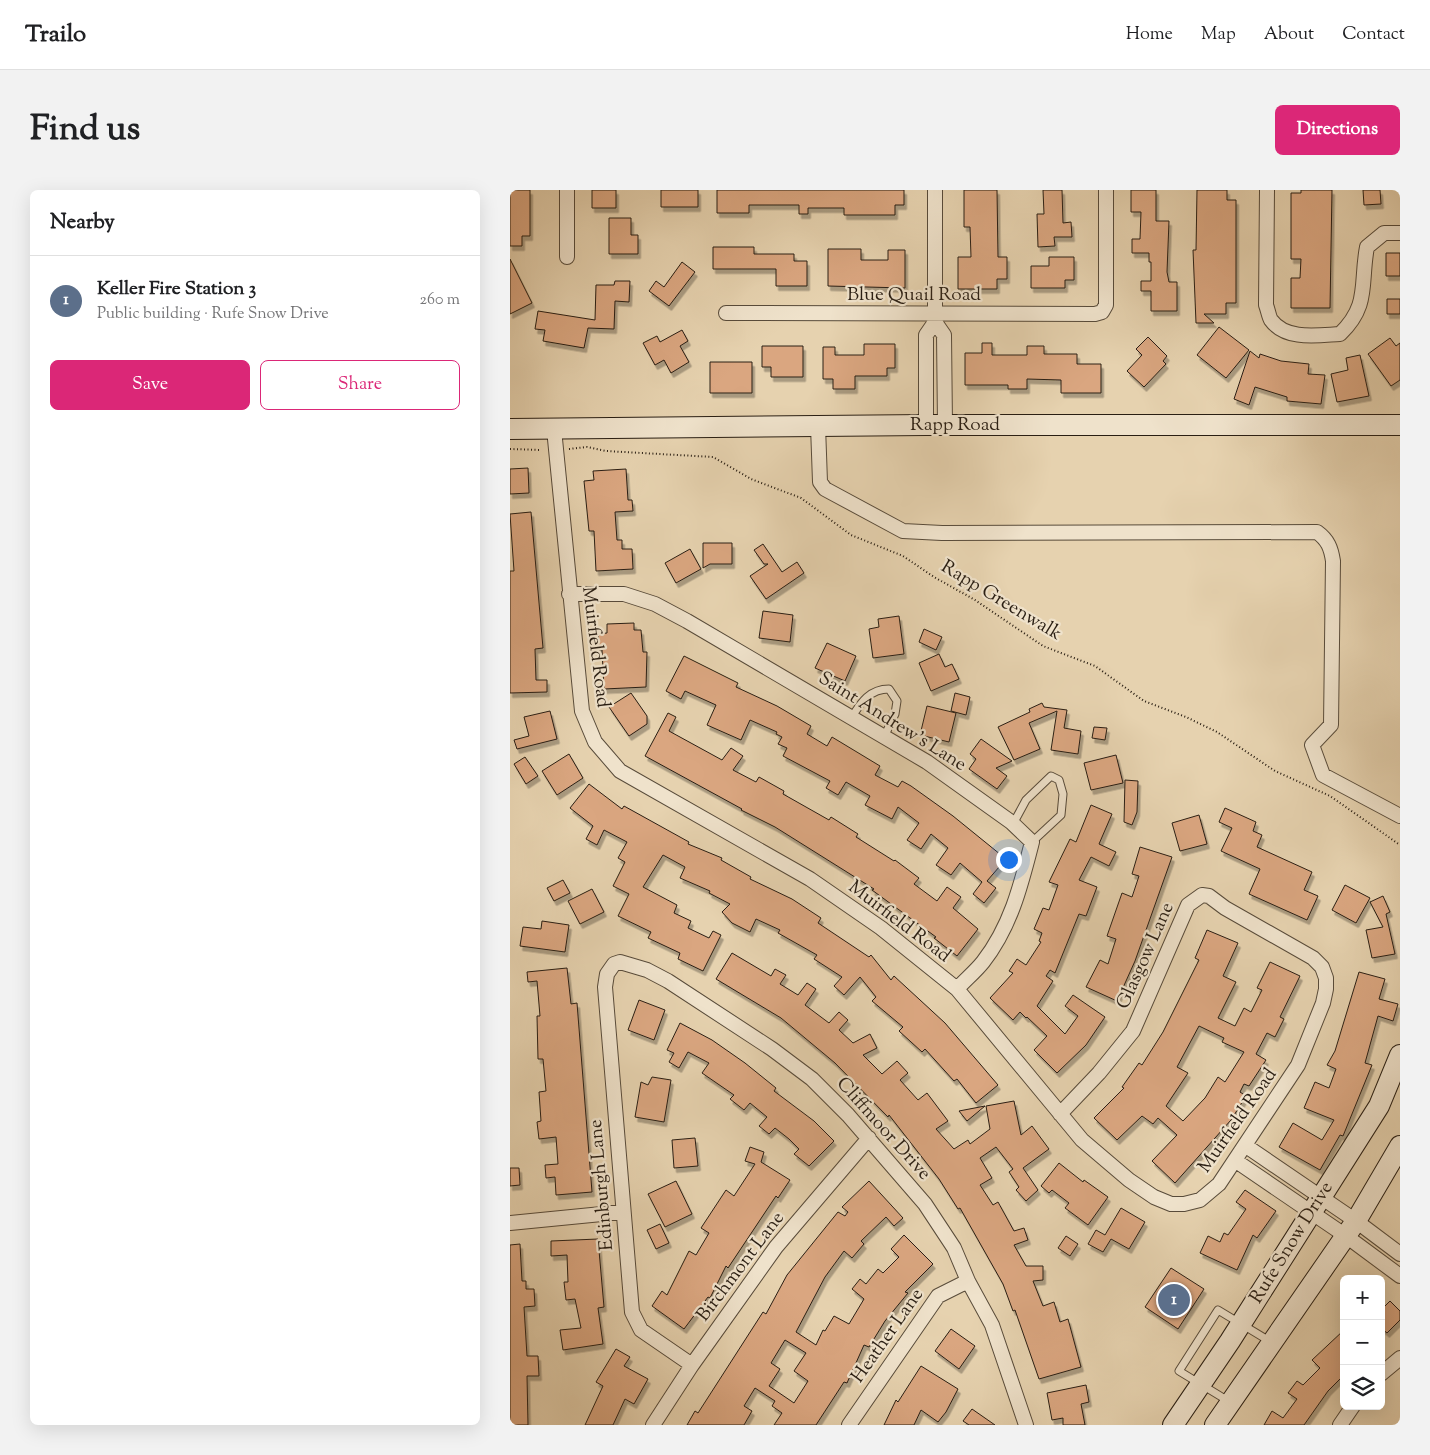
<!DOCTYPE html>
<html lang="en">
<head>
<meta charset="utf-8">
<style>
	body { margin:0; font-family:"Sorts Mill Goudy",serif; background:#f2f2f2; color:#202124 }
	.controls { position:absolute; right:15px; bottom:15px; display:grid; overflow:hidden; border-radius:8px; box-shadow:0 5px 20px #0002 }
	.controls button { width:45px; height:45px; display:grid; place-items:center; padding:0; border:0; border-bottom:1px solid #e0e0e0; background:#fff; color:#202124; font:25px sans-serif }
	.you { position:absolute; left:498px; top:669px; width:18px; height:18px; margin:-12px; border:4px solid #fff; border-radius:50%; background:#1a73e8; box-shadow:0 0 0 8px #1a73e833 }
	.badge { display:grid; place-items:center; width:32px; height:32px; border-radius:50%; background:#db2777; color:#fff; font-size:16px; font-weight:700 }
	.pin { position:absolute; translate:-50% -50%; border:2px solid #fff; box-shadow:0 1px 5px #0006 }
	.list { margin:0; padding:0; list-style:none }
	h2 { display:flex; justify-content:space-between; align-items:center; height:65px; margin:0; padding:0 20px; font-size:21px }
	h2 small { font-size:16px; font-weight:400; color:#757577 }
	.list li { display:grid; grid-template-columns:32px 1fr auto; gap:15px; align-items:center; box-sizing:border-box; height:90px; padding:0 20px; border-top:1px solid #e0e0e0 }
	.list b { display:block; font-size:19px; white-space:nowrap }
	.list p { margin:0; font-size:16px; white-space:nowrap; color:#757577 }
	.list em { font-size:16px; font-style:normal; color:#757577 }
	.actions { display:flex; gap:10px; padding:15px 20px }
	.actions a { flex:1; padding:11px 0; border:1px solid #db2777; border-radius:8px; text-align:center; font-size:18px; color:#db2777 }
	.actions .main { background:#db2777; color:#fff }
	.icon { flex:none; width:28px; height:28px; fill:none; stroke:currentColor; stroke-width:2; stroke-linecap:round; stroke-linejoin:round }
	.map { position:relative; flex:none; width:890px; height:1235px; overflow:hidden; border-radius:8px }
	header { display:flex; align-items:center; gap:30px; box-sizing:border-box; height:70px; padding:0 25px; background:#fff; border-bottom:1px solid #e0e0e0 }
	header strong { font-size:24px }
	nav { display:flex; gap:28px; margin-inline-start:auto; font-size:18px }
	.intro { display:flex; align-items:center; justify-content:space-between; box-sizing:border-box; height:120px; padding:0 30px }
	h1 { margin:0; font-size:35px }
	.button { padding:12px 22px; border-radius:8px; background:#db2777; color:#fff; font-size:18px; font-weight:700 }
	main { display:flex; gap:30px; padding:0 30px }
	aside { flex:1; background:#fff; border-radius:8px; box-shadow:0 5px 20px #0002 }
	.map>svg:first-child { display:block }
	.building { fill:#daa680; stroke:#291e13; fill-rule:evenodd; filter:url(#shadow) }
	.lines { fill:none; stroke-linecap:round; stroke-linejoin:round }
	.lane-casing { stroke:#584b3a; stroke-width:9 }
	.street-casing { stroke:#584b3a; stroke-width:16 }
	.secondary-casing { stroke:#291e13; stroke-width:22 }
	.path { stroke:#291e13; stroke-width:2; stroke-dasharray:1 2.5; stroke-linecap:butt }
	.lane { stroke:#efe2cb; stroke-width:7 }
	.street { stroke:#efe2cb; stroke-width:14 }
	.secondary { stroke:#efe2cb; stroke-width:20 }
	.labels { text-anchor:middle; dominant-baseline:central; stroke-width:4.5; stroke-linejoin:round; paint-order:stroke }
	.street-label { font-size:19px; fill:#291e13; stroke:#efe2cb }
</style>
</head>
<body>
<header>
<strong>Trailo</strong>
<nav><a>Home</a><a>Map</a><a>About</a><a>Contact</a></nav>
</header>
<div class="intro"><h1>Find us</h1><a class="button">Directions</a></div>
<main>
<aside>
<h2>Nearby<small></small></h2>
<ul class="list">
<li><span class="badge" style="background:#5c6f8a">1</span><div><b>Keller Fire Station 3</b><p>Public building · Rufe Snow Drive</p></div><em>260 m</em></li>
</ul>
<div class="actions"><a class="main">Save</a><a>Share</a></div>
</aside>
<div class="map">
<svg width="890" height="1235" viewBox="0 0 890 1235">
	<defs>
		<filter id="shadow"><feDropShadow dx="2.5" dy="4.5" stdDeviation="0" flood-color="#0004"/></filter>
	</defs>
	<rect width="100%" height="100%" fill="#e6d2af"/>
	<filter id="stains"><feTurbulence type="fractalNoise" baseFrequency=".004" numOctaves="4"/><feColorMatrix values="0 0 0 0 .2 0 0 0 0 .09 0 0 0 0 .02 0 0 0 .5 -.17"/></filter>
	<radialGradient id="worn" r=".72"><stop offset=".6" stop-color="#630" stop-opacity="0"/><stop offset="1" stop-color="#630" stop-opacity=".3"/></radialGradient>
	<path class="building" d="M0,0h20v46h-8v10h-12z
		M82,0h24v18h-24z
		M151,0h37v17h-37z
		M207,0h187v15h-9v10h-51v-7h-36v6h-9v-9h-50v8h-32z
		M454,0h33l1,67h9v22h-10v10h-39v-32h13l-1,-30h-6z
		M533,0h19l1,33 8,-1 1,15h-18l1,9 -17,1 -1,-33h7z
		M621,0h25v31h13l-2,51 2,10h8v29h-26v-20h-10v-10h10v-19h-2v-9h-17v-14h8l1,-27h-10z
		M687,0h30v10h9v103h-10v11h-22l10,9h-18l-3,-73h3z
		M791,0h31l-2,118h-39v-30h9l1,-19h-10v-66h10z
		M853,0h17l1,14 -17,1z
		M99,28h22v17h7v19h-29z
		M203,57h41v7h40v7h13v25h-31v-17h-63z
		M318,59h33v11h27v-10h17v38l-77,-2z
		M876,63h14v23h-14z
		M539,67h25v23h-9v8h-34v-22h18z
		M0,69l22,44 -22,11z
		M172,72l13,10 -26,34 -20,-15 7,-10 8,6z
		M105,91h15l-1,21 -14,-1 -1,28 -26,-1 -4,20 -41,-7 2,-11 -10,-1 3,-18 57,9 1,-35h18z
		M877,109h13v15h-13z
		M709,137l30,23 -23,28 -29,-23z
		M172,140l6,11 -8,5 9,16 -18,11 -7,-13 -9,5 -12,-22 14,-7 3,6z
		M638,147l19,19 -4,5 3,3 -22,23 -17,-16 15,-16 -6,-6z
		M880,148l6,8 4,-3v37l-9,6 -23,-32z
		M472,153h10v12h35v-9h17v8h33v10h24v29h-40v-13l-34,-1v10h-19v-4h-43v-32h17z
		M354,154h31v24h-8v8h-32v13h-22v-10h-10v-32h12v8h29z
		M252,156h41v31h-32v-10h-9z
		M740,161l9,7 1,-4 21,7 28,3 -1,10 17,1 -4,29 -34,-3v-4l-32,-10 -6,18 -15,-6z
		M850,165l9,41 -32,6 -6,-28 17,-4 -2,-12z
		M200,172h42v31h-42z
		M18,278l1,25 -19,1v-25z
		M116,279l2,31h4l1,11 -18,1 2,28h5v9h10l1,20 -37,2 -2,-40h-5l-5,-50 10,-1 -1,-9z
		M21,322l12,136 -8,1 1,31h11v12l-37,1v-122h4l-4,-57z
		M193,353h29v21h-22l-7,4z
		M253,354l19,28 15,-10 7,11 -38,26 -16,-23 18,-12h-4l-10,-14z
		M180,359l11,20 -25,14 -11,-20z
		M253,421l30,4 -3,27 -31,-4z
		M389,426l5,38 -31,4 -4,-29 10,-2 -1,-8z
		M124,433v7h7l2,22h4l-1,35 -42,2 -2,-39h-3l-1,-16 9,-1v-9z
		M414,439l18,8 -6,13 -17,-8z
		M317,453l29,13 -11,25 -30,-13z
		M429,464l6,13 7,-3 7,15 -28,12 -12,-28z
		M174,466l54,27 -2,4 41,19 34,20 -4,8 20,12 5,-9 48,29 -5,9 23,12 4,-6 9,5 42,30 53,43 -19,22 9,7 -12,15 -11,-9 9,-12 -22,-19 -9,12 -15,-10 12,-17 -17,-14 -10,15 -14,-9 12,-17 -21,-16 -6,12 -27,-14 5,-9 -24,-14 -8,13 -12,-7 4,-7 -47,-25 4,-8 -9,-4 4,-7 -6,-3 1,-2 -27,-12 -9,20 -34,-15 9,-20 -31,-14 -4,8 -15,-8z
		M121,503l16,23v8l-18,12 -20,-29z
		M445,503l15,4 -4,18 -15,-4z
		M532,513l2,4 23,3 -3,18 17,3 -3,23 -27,-4 6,-39 -28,12 11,26 -26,11 -16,-33 32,-15 -1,-3z
		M417,516l29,7 -7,29 -29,-7z
		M40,521l7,28 -40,10 -3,-9 15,-4 -5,-19z
		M158,523l8,4 -7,14 53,29 9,-12 12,8 -10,14 23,12 3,-5 25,14 -1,3 46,26 2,-3 27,17 -2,3 38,24 1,-1 24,18 -5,6 23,17 10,-14 14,10 -8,11 25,21 -21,27 -23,-18 2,-1 -64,-47 2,-1 -99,-62 -34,-17 1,-1 -97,-53z
		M584,537l13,1 -2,12 -13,-2z
		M471,549l31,22 -16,7 11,8 -10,13 -28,-20 7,-10 -6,-5z
		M59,564l14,24 -26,17 -15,-24z
		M606,565l7,28 -32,7 -7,-27z
		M15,567l13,19 -12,8 -12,-20z
		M615,590l13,1 -1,31 -5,13 -8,-3z
		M79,594l33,25 2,-3 65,36 -1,2 34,14 -1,2 30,17 -1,2 42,20 29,19 -3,5 51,34 2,-2 20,25 3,-4 51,47 53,62 -22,18 -19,-24 -3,2 -29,-32 -3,3 -23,-21 4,-4 -31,-26 4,-4 -16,-20 -16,18 -10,-9 8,-9 -28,-18 3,-4 -39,-22 2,-3 -24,-11 -6,13 -18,-9 -10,-11 8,-8 -21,-11 1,-2 -30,-13 5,-11 -22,-12 -20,32 34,18 -3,8 17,8 -3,7 21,10 4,-7 8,4 -18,36 -25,-12 2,-6 -32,-15 3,-6 -33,-16 11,-22 -16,-8 12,-24 -7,-4 9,-16 -23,-12 -7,15 -11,-6 7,-13 -23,-18z
		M581,615l21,9 -13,30 17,8 -7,14 -18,-9 -12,23 18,7 -11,29 -7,-2 -24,59 -5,-3 -4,6 7,5 -16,25 28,28 13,-18 -13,-10 8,-11 32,22 -19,28 -29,28 -23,-23 13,-14 -20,-19 -1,1 -6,-6 -7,8 -23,-22 23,-25 -4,-2 8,-12 9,6 15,-23 -2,-1 3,-8 -8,-4 9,-21 6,2 9,-25 -9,-3 21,-43 6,3z
		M715,618l31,14 -3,9 9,4 -5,12 55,25 -8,18 14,6 -11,24 -58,-26 11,-25 -39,-18 11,-23 -13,-6z
		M689,625l8,29 -27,7 -8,-28z
		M630,657l32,10 -37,104 -18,40 -31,-14 14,-27 8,4 8,-25 -9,-3 15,-43 10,4 7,-21 -7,-2z
		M53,690l7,13 -16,8 -7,-13z
		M835,695l25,13 -14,25 -24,-13z
		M82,699l12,23 -24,12 -12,-23z
		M873,706l7,16 -4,2 9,40 -23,4 -6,-28 17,-3 -13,-25z
		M32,731l27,4 -4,27 -45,-6 3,-19 18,2z
		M697,740l31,13 -15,33 13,6 -18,36 17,8 9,-18 7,4 11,-22 -5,-2 13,-26 30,14 -20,41 4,2 -9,18 -8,-4 -11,21 10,6 -17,26 -5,-2 -4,8 6,4 -15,24 -56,63 -23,-22 25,-26 -19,-17 -5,6 -11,-8 -25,24 -23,-22 30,-30 -2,-1 17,-24 3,2 21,-33 36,-72 -4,-2zM689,836l25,12 -2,4 22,10 -19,30 -7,-5 -13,21 -22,23 -17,-15 22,-33 -11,-6z
		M222,763l39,23 4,-7 11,6 -6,9 18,11 9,-12 9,6 -11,16 24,18 10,-11 9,8 -9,10 14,13 17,-9 7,14 -14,7 19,19 15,-13 11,12 -8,7 18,20 9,-7 21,28 -12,8 18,20 14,-9 2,4 20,-15 -4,-23 28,-5 7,34 11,-9 17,23 -26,19 15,22 -12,11 -10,-11 3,-3 -10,-15 4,-3 -17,-22 -16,11 12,20 -12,7 13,20 5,-3 16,29 10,-3 4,12 -14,5 12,21h17v14l-10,1 10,25 11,-4 6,20 8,-3 13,48 -42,12 -24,-69 -2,1 -10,-27 -43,-76 -2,1 -19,-30 -50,-64 -1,2 -53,-54 -54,-45 -65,-39z
		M57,778l4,36 6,-1 15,189 -36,3 -1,-18 -9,1 -1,-13 13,-1 -2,-27 -17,2 -2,-17 4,-1 -2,-29 7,-1 -3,-32h-5l-1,-43h3l-3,-35 -9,1 -1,-10z
		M849,782l26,7 -6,20 19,5 -5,17 -15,-5 -13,47 7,2 -29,71 -3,-1 -20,35 -41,-23 14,-24 29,17 12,-20 -30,-12 11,-26 14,6 7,-19 -9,-4 8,-14z
		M129,810l26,10 -11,30 -26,-10z
		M170,833l32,17 33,23 31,25 -2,3 40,30 20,20 -25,25 -15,-12 5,-5 -10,-10 -14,-11 -6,6 -10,-8 8,-9 -17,-14 -6,7 -14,-11 4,-4 -32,-22 7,-10 -21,-11 -9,16 -10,-6 5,-9 -7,-3z
		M142,887l19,3 -7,42 -29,-5 6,-35 7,3z
		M475,916l-18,15 -8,-10z
		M185,948l3,28 -24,2 -2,-28z
		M240,957l14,5 -3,10 29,18 -12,18 -2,-2 -48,72 -2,-2 -16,32 -2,-1 -24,32 -32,-23 10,-15 5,4 22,-44 7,4 13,-22 -8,-5 25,-38 8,6 21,-32 -10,-3z
		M549,973l24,19 1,-2 24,17 -20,28 -23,-17 4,-5 -17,-13 -3,3 -8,-7z
		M0,978h9l1,17 -10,1z
		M166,991l16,33 -27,13 -17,-33z
		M359,991l34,37 -9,8 -8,-9 -25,24 3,3 -12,14 -8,-7 -19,26 -29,55 20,13 7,-15 2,1 9,-15 15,8 15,-25 -12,-10 8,-10 6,5 12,-15 5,4 16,-16 -8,-8 13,-14 29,29 -28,28 3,1 -23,28 -16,26 -5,-2 -17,38 -3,-1 -28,43h-42l8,-12 -10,-7 3,-5 -20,-13 -11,18 8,5 -8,14h-57l8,-14 3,2 65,-101 3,2 21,-39 51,-63 7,4 3,-4 -6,-5zM275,1150l21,13 -12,18 14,10 -14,22 -25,-17 11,-17 -9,-6z
		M735,1000l31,21 -19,27 -4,-3 -16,35 -37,-17 8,-17 12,6 4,-9 4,2 18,-26 -10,-7z
		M611,1018l24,14 -16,27 -18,-10 -8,13 -15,-8 8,-14 9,5z
		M150,1034l9,19 -13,6 -9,-19z
		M556,1046l12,8 -8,12 -12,-8z
		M88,1049l6,68 -6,1 5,36 -40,6 -3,-20 21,-2 -6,-29 -9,1 -2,-18h4l-1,-27 -16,1v-15z
		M10,1054l2,37h4v8h8l1,17 -11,1 3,49h11l1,20h-12l1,49h-18v-180z
		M661,1078l33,21 -26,40 -33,-22z
		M880,1111l10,10v9l-13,13 -6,-5v-18z
		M441,1139l24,17 -16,23 -24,-18z
		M834,1140v45l-16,16 -24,34h-40l8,-14 11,7 14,-19 -9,-6 9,-12 6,4 17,-17 -8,-8z
		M106,1159l14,8 -6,9 24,13 -14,25 -9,-5 -12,26h-28l18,-39 -7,-4z
		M411,1176l37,23 -12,23 -8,10 -17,-12 -7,15h-30l12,-25 2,2z
		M576,1195l3,17 -8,2 4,21h-22v-7l-11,2 -5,-27z
		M462,1219l23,16h-26l-6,-4z"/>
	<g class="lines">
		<defs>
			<path id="lane" d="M342,527c9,-15 18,-28 37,-28l8,12 -2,13 -11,23
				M503,634l13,-24 25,-24 8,4 4,14 -2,21 -29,27
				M720,1212l-51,-31 39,-61 53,32"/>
			<path id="street" d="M757,0l-1,115c2,5 3,12 5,15 15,21 48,15 69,14 30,-29 20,-50 27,-87l17,-14h16
				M57,67v-67
				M216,123l369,1 7,-2 4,-7v-115
				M425,132l9,13 1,90
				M416,235v-90l9,-13v-132
				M308,236l2,56 5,7 78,42 39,2 375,-1c11,8 14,16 16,29l-2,164 -19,20 11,30 77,41
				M44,239l28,282 13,31 25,29 190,108 71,49 76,61 125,151 47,40 25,17 17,7h13l16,-4 19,-16 79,-119 25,-62 3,-14v-11l-4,-11 -9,-9 -88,-50 -16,-12 -7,-1 -14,10 -55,126 -34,42 -39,41
				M59,404h55l31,10 32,17 240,141 84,60 21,20c-11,43 -21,84 -49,120 -8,10 -18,18 -26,27
				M736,956l110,75 44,33
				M726,971l110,75 54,40
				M0,1033l112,-11
				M182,1175l-51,-35 -9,-18 -27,-325 2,-13 7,-10 6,-2 27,8 21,11 104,68 40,30 36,36 77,89 29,44 14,33 24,44 34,100
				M871,1184l19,-16
				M143,1235l39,-60 84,-118 93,-109
				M339,1235l89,-129 30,-15
				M830,1235l13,-19"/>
			<path id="secondary" d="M0,239l416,-4h474
				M663,1235l57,-84 149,-235 21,-51
				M705,1235l141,-204 44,-75"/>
		</defs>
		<use href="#lane" class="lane-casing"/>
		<use href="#street" class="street-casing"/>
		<use href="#secondary" class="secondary-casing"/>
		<path class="path" d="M0,259l31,1
			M59,259l18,-2 19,4 107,6 38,22 50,19 50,37 52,21 31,21 41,23 68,46 52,20 49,35 42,16 31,15 58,39 55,25 70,49"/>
		<use href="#lane" class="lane"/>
		<use href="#street" class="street"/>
		<use href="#secondary" class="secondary"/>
	</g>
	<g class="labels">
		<g class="street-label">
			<text x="404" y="105">Blue Quail Road</text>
			<text x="445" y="235">Rapp Road</text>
			<text transform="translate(491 411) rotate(31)">Rapp Greenwalk</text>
			<text transform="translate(85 457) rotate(83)">Muirfield Road</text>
			<text transform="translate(382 532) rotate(32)">Saint Andrew's Lane</text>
			<text transform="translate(389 732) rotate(37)">Muirfield Road</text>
			<text transform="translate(636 766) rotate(-66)">Glasgow Lane</text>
			<text transform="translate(728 931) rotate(-55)">Muirfield Road</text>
			<text transform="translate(373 939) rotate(48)">Cliffmoor Drive</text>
			<text transform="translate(92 995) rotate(-95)">Edinburgh Lane</text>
			<text transform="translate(782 1053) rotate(-58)">Rufe Snow Drive</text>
			<text transform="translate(231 1077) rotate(-53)">Birchmont Lane</text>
			<text transform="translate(378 1146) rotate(-55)">Heather Lane</text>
		</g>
	</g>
	<rect width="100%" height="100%" filter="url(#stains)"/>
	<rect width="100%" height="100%" fill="url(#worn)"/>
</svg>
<div class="controls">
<button>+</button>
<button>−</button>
<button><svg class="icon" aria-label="layers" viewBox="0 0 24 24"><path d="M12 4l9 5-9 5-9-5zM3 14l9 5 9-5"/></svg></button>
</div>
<div class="you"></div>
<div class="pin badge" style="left:664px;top:1110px;background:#5c6f8a">1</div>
</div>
</main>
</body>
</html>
